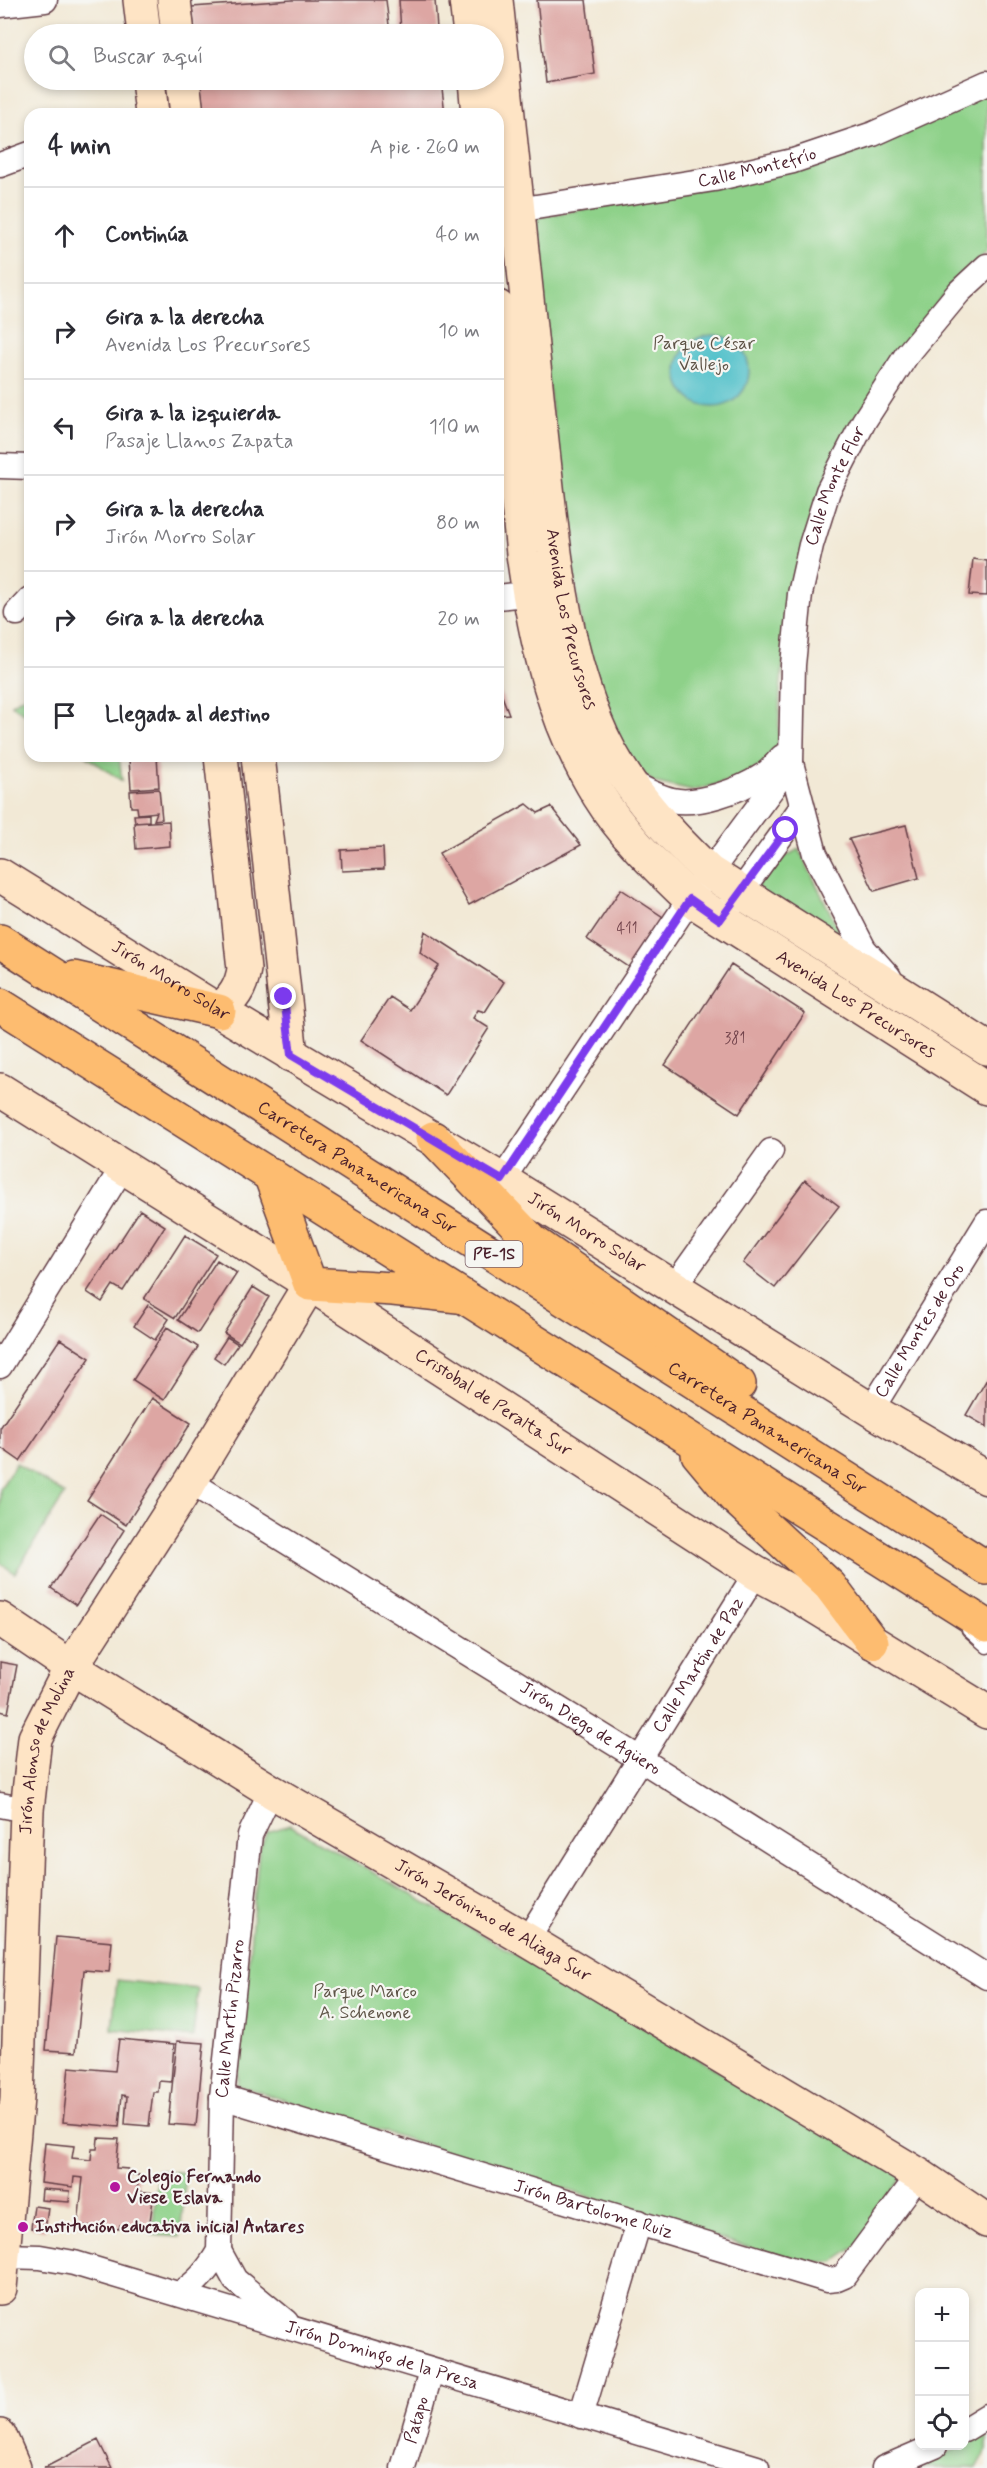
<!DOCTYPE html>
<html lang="es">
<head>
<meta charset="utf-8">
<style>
	body { margin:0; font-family:Mynerve,sans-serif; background:#f7f7f7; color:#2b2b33 }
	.controls { position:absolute; right:18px; bottom:18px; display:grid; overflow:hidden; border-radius:12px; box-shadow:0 3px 9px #0003 }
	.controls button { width:54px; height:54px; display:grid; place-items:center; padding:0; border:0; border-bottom:2px solid #e1e1e2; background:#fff; color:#2b2b33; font:30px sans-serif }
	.stop { position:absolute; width:18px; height:18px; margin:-14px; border:4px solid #7c3aed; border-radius:50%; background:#fff }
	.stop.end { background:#7c3aed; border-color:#fff; box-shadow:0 2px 6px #0008 }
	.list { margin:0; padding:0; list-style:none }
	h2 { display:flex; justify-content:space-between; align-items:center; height:78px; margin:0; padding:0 24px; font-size:26px }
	h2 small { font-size:20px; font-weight:400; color:#7c7c81 }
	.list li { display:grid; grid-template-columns:39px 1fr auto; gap:18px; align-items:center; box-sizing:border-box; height:96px; padding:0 24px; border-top:2px solid #e1e1e2 }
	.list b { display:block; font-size:22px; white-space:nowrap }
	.list p { margin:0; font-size:20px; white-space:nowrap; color:#7c7c81 }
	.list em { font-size:20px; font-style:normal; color:#7c7c81 }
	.icon { flex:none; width:33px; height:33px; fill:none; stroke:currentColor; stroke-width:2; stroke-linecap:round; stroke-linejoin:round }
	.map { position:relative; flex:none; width:987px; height:2468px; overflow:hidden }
	.search { position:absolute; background:#fff; box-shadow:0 3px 9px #0003; left:24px; top:24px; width:480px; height:66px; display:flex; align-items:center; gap:15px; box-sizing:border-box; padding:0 21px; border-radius:33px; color:#7c7c81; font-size:22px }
	.panel { position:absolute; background:#fff; box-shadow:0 3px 9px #0003; left:24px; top:108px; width:480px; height:654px; border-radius:18px }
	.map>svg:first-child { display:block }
	.green { fill:#8ed189; stroke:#6c785a; stroke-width:1.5 }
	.water { fill:#53c1ca; stroke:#4e707a; stroke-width:1.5 }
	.building { fill:#dda6a3 }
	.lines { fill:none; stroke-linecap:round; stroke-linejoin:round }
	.lane-casing { stroke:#633d45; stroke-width:15 }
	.street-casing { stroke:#633d45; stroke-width:27 }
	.secondary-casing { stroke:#633d45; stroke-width:36 }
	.highway-casing { stroke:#633d45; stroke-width:36 }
	.lane { stroke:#fff; stroke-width:12 }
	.street { stroke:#fff; stroke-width:24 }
	.secondary { stroke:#fee4c5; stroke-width:33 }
	.highway { stroke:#fdbc6f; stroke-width:33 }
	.route { stroke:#7c3aed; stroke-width:8 }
	.poi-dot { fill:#b5179e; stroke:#f6f6f2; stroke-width:2 }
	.labels { text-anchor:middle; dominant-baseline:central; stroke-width:4.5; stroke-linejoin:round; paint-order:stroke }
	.number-label { font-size:15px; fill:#6f4149 }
	.shield { fill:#f6f6f2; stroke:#7e6067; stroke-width:1.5 }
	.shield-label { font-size:16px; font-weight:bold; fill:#4a1f2b }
	.street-label { font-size:18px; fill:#4a1f2b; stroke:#f6f6f2 }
	.park-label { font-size:18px; fill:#5e5447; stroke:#f6f6f2 }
	.poi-label { font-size:18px; font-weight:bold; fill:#4a1f2b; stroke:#f6f6f2; text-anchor:start }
</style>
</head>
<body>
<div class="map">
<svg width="987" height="2468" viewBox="0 0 987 2468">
	<rect width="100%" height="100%" fill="#f6f6f2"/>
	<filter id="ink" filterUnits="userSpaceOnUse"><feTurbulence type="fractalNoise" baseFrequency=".0167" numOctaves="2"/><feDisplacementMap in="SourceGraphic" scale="12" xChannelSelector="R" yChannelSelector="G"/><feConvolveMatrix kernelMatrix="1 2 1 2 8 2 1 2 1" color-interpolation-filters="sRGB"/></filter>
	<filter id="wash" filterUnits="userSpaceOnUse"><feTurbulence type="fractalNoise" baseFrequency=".008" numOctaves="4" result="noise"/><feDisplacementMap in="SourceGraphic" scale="24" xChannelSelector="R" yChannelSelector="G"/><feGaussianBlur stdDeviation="1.35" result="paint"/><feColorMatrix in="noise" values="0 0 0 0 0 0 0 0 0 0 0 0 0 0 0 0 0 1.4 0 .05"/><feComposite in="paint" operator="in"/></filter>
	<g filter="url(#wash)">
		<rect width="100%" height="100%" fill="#f2e9d6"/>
		<path class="green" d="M987,93v159l-20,17 -51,58 -125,261 -11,104 -2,54 -15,19 -29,15 -42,11 -39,-9 -25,-23 -44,-111 -58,-429 207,-36z
			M30,693v25l-19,-14z
			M86,756h33l3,25z
			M799,849l55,112 -100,-71 21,-28z
			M16,1463l49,31 -50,79 -15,-10v-74z
			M290,1825l612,351 -41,67 -28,19h-39l-557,-177 22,-234 8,-19z
			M117,1980l81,9 -5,48 -81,-8z
			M158,2170l28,3 -6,64 -28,-2z
			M987,2433v17l-10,18h-65l52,-22z"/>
		<path class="water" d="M677 371a36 36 0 1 1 72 0a36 36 0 1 1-72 0Z"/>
		<g id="blocks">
			<path class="building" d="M292,0h94l4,34h-195l-3,-27z
				M399,0h36l2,29 -36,3z
				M537,0h49l9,74 -49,9z
				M200,80h241l4,34h-241z
				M973,559l14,2v35l-18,-1z
				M498,686l11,28 -11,1z
				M157,757l2,30 -28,2 -2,-30z
				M159,789l3,30 -8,1 3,-8 -19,2 -1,-7h-6l-1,-16z
				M527,804l11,9 13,-6 30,38 -112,60 -30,-52z
				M149,814v7l-14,1 -1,-7z
				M169,821l1,25 -34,3 -2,-26z
				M906,825l13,53 -45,13 -25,-52z
				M383,848l1,21 -42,2 -1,-21z
				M621,889l45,30 -34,50 -45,-30z
				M425,931l79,51 -19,30 -7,-2 -5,8 16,10 -43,67 -85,-55 29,-43 20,13 29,-44 -19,-13z
				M731,965l74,48 -66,101 -74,-49z
				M805,1180l34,26 -64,82 -32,-25z
				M140,1210l25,16 -42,65 -10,-6 -11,17 -15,-10z
				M185,1235l31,19 -41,64 -31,-19z
				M217,1260l20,13 -39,60 -20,-13z
				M253,1287l16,10 -29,46 -16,-10z
				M148,1305l21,14 -14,21 -21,-14z
				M167,1327l31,20 -34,53 -31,-20z
				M227,1337l11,7 -14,20 -10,-7z
				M60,1339l30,19 -70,103 -20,-14v-19z
				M987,1379v48l-21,-12z
				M152,1398l39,25 -65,102 -39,-25z
				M100,1514l24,16 -48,75 -25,-17z
				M0,1662l17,3 -9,48 -8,-2z
				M56,1937l56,5 -3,30 -25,-2 -8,82 -30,-2z
				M119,2039l55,5 -3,38 -12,-1 -1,11h-5l-4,34 -24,-2 2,-28 -5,-1 -3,32 -56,-5 6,-55 46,4z
				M177,2041l27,2 -8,83 -28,-2z
				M98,2138l21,1 -3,29 12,1v5l11,1 -2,16 17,2 -4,28 -9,6 -21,-2 -1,4 -41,-4 5,-47 -9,-1 -1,10 -32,-4 4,-40 29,3 -2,12 19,2 1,-11h5z
				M42,2189l28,2 -1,11 -28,-2z
				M34,2206l14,2 -3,22 -14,-2z
				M98,2440l14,28h-68z"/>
		</g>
	</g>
	<g filter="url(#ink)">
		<use href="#blocks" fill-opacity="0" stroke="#633d45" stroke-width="1.5"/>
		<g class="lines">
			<defs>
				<path id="lane" d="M968,1630l19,17"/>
				<g id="street">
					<path d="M0,5l45,-5"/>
					<path d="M0,165l30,-11"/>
					<path id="s1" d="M517,210l197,-31 79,-18 80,-27 114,-51"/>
					<path d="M0,466l30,1"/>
					<path d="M498,597l45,-5"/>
					<path d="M17,613l13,-14"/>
					<path d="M632,783c13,7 26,14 40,17 25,6 69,-10 90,-24 8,-4 14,-13 20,-19"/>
					<path d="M731,905l71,-98"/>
					<path id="s2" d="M889,977l-25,-28 -49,-95 -24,-91 2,-98 7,-71 11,-49 17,-54 36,-70 42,-65 53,-64 28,-26"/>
					<path d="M502,1180l188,-281 101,-136"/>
					<path d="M674,1287l97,-136"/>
					<path d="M0,1366l122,-198"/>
					<path id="s3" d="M871,1410l116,-188"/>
					<path id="s4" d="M190,1482l450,277 347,218"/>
					<path d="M0,1805l27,5"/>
					<path id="s5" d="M527,1940l229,-367"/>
					<path id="s6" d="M222,2097l605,183 10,-1 7,-3 75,-101"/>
					<path d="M219,2251l16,29 51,42"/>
					<path id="s7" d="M4,2256l36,1 34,6 683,205"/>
					<path id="s8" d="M179,2294c18,-11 29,-24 40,-43l3,-154 28,-262 21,-44"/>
					<path d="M581,2416l58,-194"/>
					<path d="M964,2430l23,-14"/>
					<path id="s9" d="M403,2468l28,-96"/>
					<path d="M884,2468l51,-22"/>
				</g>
				<g id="secondary">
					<path d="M140,0l4,34"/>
					<path d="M174,0l4,34"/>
					<path d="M466,0l4,34"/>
					<path id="s10" d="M496,0c14,138 28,276 43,414 12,103 18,211 57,308 23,58 69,108 113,150l278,176"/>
					<path d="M148,80l4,34"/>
					<path d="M183,80l4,34"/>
					<path d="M475,80l3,34"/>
					<path id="s11" d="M498,307l25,247c12,86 30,168 76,242 24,39 59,72 91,103l297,189"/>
					<path d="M258,756l33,299"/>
					<path id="s12" d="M0,875l219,136 283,169 369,230 116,68"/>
					<path d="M219,1011c14,-13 22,-22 25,-42l-23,-213"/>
					<path id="s13" d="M0,1090l310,194 446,289 35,19 196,120"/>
					<path id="s14" d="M0,1619l71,48 200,124 256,149 392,235 68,46"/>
					<path id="s15" d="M0,2288l17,-190 10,-288 8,-72 36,-71 119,-185 120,-198"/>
					<path d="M0,2436l14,32"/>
				</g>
				<g id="highway">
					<path id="s16" d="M0,941l987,627"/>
					<path d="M74,978l145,33"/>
					<path d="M0,1005l987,621"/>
					<path d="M433,1138l99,103 207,143"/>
					<path d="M270,1174l40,110 83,5 65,7"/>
					<path d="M698,1454l36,43 96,89 42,56"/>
				</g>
			</defs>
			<use href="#lane" class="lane-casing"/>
			<use href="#street" class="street-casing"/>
			<use href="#secondary" class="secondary-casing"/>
			<use href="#highway" class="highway-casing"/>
			<use href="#lane" class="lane"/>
			<use href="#street" class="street"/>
			<use href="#secondary" class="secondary"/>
			<use href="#highway" class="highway"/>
		</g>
	</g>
	<g class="lines" filter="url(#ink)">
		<path class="route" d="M284,997l7,58 211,125 188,-281 30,21 66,-90"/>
	</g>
	<g class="poi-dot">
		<circle cx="115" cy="2187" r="6"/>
		<circle cx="23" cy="2227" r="6"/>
	</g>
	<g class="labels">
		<g class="number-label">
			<text x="627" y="929">411</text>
			<text x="735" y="1039">381</text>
		</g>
		<rect class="shield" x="465.5" y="1241" width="57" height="26" rx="4.5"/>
		<g class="shield-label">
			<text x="494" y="1254">PE-1S</text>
		</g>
		<g class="street-label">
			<text stroke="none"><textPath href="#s1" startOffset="244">Calle Montefrío</textPath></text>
			<text stroke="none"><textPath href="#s2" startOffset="522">Calle Monte Flor</textPath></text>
			<text stroke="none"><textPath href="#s10" startOffset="624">Avenida Los Precursores</textPath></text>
			<text stroke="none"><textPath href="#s12" startOffset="201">Jirón Morro Solar</textPath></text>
			<text stroke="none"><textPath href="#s11" startOffset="838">Avenida Los Precursores</textPath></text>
			<text stroke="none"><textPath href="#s16" startOffset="423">Carretera Panamericana Sur</textPath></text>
			<text stroke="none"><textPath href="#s12" startOffset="687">Jirón Morro Solar</textPath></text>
			<text stroke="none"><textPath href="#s3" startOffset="93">Calle Montes de Oro</textPath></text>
			<text stroke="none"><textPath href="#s13" startOffset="584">Cristobal de Peralta Sur</textPath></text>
			<text stroke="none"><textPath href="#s16" startOffset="909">Carretera Panamericana Sur</textPath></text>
			<text stroke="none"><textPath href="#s5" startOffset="324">Calle Martin de Paz</textPath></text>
			<text stroke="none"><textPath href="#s4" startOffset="470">Jirón Diego de Agüero</textPath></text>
			<text stroke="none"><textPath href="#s15" startOffset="542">Jirón Alonso de Molina</textPath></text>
			<text stroke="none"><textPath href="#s14" startOffset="578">Jirón Jerónimo de Aliaga Sur</textPath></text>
			<text stroke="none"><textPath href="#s8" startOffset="292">Calle Martín Pizarro</textPath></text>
			<text stroke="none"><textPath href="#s6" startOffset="388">Jirón Bartolome Ruiz</textPath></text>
			<text stroke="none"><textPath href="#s7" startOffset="392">Jirón Domingo de la Presa</textPath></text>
			<text stroke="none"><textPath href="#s9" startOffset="50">Patapo</textPath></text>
		</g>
		<g class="park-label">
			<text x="704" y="344">Parque César<tspan x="704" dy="21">Vallejo</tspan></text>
			<text x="365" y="1992">Parque Marco<tspan x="365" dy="21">A. Schenone</tspan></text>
		</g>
		<g class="poi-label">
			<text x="127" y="2177">Colegio Fernando<tspan x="127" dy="21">Viese Eslava</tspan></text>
			<text x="35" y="2227">Institución educativa inicial Antares</text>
		</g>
	</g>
</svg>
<div class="controls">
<button>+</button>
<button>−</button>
<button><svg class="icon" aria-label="locate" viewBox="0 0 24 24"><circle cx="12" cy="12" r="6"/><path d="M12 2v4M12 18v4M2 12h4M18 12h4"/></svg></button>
</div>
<div class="stop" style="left:786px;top:830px"></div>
<div class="stop end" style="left:284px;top:997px"></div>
<div class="search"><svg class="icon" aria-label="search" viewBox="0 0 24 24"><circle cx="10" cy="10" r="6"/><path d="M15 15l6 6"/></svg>Buscar aquí</div>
<section class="panel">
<h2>4 min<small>A pie · 260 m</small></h2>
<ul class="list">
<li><svg class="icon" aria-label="ahead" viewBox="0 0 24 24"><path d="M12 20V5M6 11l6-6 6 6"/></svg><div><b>Continúa</b></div><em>40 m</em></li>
<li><svg class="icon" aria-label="right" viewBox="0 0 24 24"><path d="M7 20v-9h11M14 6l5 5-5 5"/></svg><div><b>Gira a la derecha</b><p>Avenida Los Precursores</p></div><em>10 m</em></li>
<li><svg class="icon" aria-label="left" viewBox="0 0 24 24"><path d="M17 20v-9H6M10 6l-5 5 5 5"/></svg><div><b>Gira a la izquierda</b><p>Pasaje Llanos Zapata</p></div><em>110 m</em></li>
<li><svg class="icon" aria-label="right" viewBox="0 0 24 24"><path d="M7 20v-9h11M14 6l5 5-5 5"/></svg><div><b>Gira a la derecha</b><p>Jirón Morro Solar</p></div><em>80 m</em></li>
<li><svg class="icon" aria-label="right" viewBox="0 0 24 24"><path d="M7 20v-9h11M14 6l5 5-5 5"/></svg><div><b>Gira a la derecha</b></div><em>20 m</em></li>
<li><svg class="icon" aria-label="arrive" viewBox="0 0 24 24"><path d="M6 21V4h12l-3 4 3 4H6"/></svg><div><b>Llegada al destino</b></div></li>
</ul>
</section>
</div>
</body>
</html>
